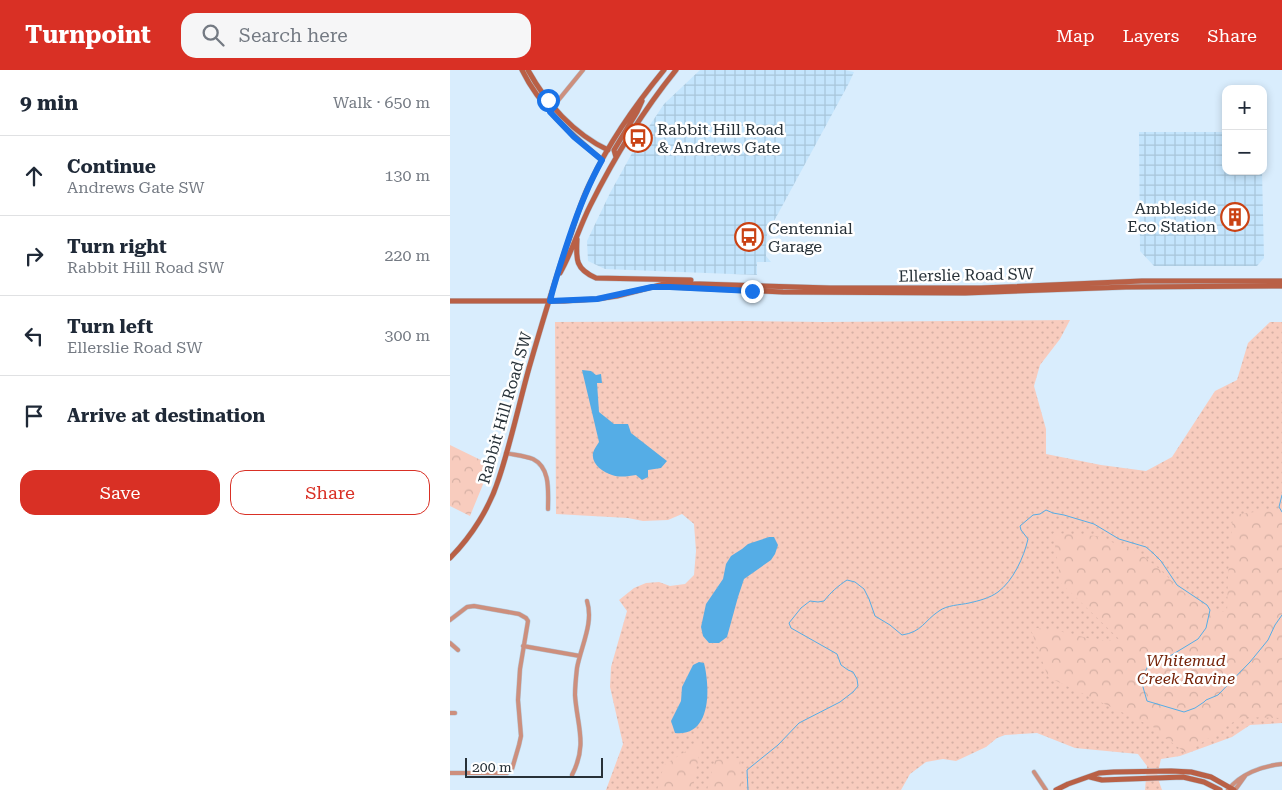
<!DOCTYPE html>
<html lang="en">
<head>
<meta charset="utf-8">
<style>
	body { margin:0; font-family:"Roboto Serif",serif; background:#f6f6f7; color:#1f2937 }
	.controls { position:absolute; right:15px; top:15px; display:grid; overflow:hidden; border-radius:10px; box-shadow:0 2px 8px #0003 }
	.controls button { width:45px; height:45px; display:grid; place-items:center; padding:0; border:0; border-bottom:1px solid #e0e1e3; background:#fff; color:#1f2937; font:25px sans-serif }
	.scale { position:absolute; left:15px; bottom:12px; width:138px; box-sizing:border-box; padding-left:5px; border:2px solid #273138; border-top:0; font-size:14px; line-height:18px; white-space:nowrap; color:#273138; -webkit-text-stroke:4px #fff; paint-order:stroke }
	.stop { position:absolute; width:15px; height:15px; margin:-11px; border:4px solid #1a73e8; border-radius:50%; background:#fff }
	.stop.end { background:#1a73e8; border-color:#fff; box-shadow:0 1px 5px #0008 }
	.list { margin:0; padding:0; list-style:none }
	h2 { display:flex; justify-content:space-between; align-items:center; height:65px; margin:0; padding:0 20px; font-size:21px }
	h2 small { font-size:16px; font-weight:400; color:#747a83 }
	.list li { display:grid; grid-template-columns:32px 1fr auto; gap:15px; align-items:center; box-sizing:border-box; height:80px; padding:0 20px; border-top:1px solid #e0e1e3 }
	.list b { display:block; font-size:19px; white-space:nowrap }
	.list p { margin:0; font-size:16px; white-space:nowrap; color:#747a83 }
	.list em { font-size:16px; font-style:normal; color:#747a83 }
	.actions { display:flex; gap:10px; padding:15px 20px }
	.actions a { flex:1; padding:11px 0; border:1px solid #d93025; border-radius:15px; text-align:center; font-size:18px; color:#d93025 }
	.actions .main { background:#d93025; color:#fff }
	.icon { flex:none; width:28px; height:28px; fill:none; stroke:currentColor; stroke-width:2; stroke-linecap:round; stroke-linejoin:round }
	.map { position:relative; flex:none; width:832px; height:720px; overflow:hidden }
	header { display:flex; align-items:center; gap:30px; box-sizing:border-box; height:70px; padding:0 25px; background:#d93025; color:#fff }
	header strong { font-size:24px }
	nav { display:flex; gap:28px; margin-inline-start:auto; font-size:18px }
	.search { width:350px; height:45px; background:#f6f6f7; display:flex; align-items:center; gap:12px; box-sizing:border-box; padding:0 18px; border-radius:15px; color:#747a83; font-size:19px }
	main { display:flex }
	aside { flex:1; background:#fff }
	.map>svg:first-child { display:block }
	.industrial { fill:url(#industrial-grid) }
	.grass { fill:url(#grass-dots) }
	.forest { fill:url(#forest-crowns) }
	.water { fill:#55ade6 }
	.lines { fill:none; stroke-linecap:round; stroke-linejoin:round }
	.stream { stroke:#55ade6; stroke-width:1 }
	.street-casing { stroke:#b5c7d6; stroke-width:5 }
	.secondary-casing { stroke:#b5c7d6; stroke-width:6 }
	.street { stroke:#cd8f7d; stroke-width:4 }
	.secondary { stroke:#b96046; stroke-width:5 }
	.route { stroke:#1a73e8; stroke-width:6 }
	.labels { text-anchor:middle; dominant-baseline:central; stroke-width:5; stroke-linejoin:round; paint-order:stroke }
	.poi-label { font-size:16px; fill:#273138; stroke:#fff; text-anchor:start }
	.street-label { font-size:16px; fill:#273138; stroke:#fff }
	.park-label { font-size:16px; font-style:italic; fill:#742207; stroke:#fff }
</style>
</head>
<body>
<header>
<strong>Turnpoint</strong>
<div class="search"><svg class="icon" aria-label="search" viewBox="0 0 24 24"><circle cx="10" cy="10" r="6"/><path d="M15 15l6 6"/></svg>Search here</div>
<nav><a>Map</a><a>Layers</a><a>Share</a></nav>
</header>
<main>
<aside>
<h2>9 min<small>Walk · 650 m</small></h2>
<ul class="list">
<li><svg class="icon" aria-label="ahead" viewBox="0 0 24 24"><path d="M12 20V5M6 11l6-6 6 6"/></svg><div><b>Continue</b><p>Andrews Gate SW</p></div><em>130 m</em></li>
<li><svg class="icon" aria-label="right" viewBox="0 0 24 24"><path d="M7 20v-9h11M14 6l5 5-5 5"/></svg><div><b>Turn right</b><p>Rabbit Hill Road SW</p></div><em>220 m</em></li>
<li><svg class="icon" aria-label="left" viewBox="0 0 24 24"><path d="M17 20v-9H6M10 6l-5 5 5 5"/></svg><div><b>Turn left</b><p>Ellerslie Road SW</p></div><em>300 m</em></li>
<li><svg class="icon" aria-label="arrive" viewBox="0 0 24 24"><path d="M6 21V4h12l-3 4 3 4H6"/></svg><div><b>Arrive at destination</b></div></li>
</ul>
<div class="actions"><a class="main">Save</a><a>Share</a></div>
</aside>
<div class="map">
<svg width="832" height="720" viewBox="0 0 832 720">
	<defs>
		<pattern id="industrial-grid" width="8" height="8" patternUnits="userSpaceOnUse" patternTransform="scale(1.25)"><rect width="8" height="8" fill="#c4e5fd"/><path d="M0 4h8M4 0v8" fill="none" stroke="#a8c5da"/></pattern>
		<pattern id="grass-dots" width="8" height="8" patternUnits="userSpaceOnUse" patternTransform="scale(1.25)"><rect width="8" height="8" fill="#f8ccbe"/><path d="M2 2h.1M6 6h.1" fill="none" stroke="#d5b0a4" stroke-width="1.8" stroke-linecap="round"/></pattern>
		<pattern id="forest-crowns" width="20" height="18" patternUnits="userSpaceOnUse" patternTransform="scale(1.25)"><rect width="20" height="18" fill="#f8ccbe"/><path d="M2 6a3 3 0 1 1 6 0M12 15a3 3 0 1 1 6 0" fill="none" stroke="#d5b0a4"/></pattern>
	</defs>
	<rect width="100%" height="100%" fill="#d9edfd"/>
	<path class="industrial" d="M250,0h145l9,2 -5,11 -82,151 -1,22 5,6h-14v13l-152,-6 -17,-8 -1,-20 23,-48 26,-47 28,-42z
		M689,62h87v39h36l2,87 -7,8h-103l-14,-15z"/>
	<path class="grass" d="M620,250l-10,19 -20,26 -6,21 12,43v25l55,11 45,6 26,-14 43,-66 22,-11 11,-37 22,-21h12v401l-32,2 -18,12 -52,19 -19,3 -4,17 5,14h-17l2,-24 -9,-12 -63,-6 -38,-15 -32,2 -8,3 -11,9 -30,14 -13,-2 -17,3 -16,12 -9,16h-295l17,-46 -13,-57 1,-20 16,-56 -8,-11 15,-12 12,-5 13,-1 11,4 15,-2 9,-9 2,-24 -2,-27 -12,-10 -14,6 -25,1 -15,-3 -72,-4 -1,-192 190,-1 79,1z"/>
	<path class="forest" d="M0,375l41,20 -21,51 -20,-10z
		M832,438v210l-41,-1 -55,36 -29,-21 -2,-4 -107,-51 -18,-50 39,6 25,7h26l-59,-57 -8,-50 43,3 42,16 19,15 35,33 35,13 1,-38 5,-60z
		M252,671l-10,49h-35l7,-25z
		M290,688l2,32h-35l8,-30z"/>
	<path class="water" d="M132,300l9,1 5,4 5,-1 1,9h-5l2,29 15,12h14l3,9 36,28 -6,7 -13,2v7l-6,3 -6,-5c-7,1 -16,3 -24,0 -9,-3 -21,-11 -19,-22 1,-4 4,-8 6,-11z
		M319,467h5l4,8 -3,9 -4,6 -27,19 -6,18 -11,40 -8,6h-10l-6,-7 -2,-9 5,-23 17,-25 3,-15 5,-8 11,-7 6,-5z
		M249,592l5,1c6,24 8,74 -29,70l-4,-12 10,-20 1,-14 11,-22z"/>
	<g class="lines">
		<path class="stream" d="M832,425l-3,12 3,5
			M298,720l-1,-20 31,-25 21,-22 41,-21 13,-10 5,-6 -1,-7 -4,-7 -5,-2 -7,-5 -4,-11 -46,-26 -2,-5 12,-15 9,-7 8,1 6,-1c7,-9 14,-15 23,-21l8,2 9,7 5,10 6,17 15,9 12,10c20,-3 22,-14 37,-24 8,-6 21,-6 30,-8 9,-2 21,-5 29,-11 15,-11 26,-35 30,-53l-7,-9 -1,-4 13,-11 7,-1 6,-4 7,3 11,2 30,9 25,15 27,8 7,6 8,8 16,24 30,20 3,5 -4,18 -8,11 -28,17 -9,4 -12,4 -8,16 6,21 37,11 11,-4 9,-6 2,-2 12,-5 32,-33 18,-22 7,-15 7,-10"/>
		<defs>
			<path id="street" d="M102,38l31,-38
				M56,383c9,2 19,3 27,6 18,9 15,33 15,50
				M0,550l17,-13 7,-1 45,8 7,4 2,3 -8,48 -2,31 3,36 -2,9 -7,24 -5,4h-57
				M0,573l8,7
				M73,576l57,10
				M0,643h5
				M584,702l12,18
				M122,705c16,-31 5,-49 3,-80 0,-9 1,-18 2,-27 4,-22 17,-45 10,-67
				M778,720c12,-16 34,-24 54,-26
				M785,720l10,-14"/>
			<path id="secondary" d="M72,0c18,37 49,64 80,90
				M78,0c18,33 46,64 80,80
				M166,87l-2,-7 23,-38 5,-11
				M127,169c-1,20 -2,30 19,39l95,2
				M110,203c12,-21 19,-45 30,-67 24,-48 52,-94 86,-136
				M208,217h12l113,5 182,1 161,-6 156,-1
				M0,231h114l33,-2 20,-3 51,-13 162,5h151l161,-7h140
				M0,488c22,-22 40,-51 49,-80 12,-36 20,-74 30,-110 13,-45 26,-90 42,-134 6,-18 11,-36 20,-53 19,-40 45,-77 73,-111
				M640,707l12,3 81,-3 21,5 16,8
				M606,720l12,-6 31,-11 15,-1 57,-1 20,1 20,5 23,13"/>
		</defs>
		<use href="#street" class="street-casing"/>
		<use href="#secondary" class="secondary-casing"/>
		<use href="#street" class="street"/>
		<use href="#secondary" class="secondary"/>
	</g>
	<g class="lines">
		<path class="route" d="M98,30l6,6 -4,6 24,25 28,23c-14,25 -24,51 -33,78 -7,21 -14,42 -19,63l47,-2 55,-12h18l82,4"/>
	</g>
	<defs>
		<symbol id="bus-ring" viewBox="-11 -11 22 22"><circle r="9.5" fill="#fff" stroke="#ca4214" stroke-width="1.5"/><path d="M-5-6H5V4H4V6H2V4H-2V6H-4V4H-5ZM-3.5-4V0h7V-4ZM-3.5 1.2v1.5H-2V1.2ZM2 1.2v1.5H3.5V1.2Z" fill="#ca4214"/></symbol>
		<symbol id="building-ring" viewBox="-11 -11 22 22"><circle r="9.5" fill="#fff" stroke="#ca4214" stroke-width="1.5"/><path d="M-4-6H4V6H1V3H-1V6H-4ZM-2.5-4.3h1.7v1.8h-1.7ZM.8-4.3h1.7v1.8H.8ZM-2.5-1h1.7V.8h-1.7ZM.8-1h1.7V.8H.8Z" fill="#ca4214"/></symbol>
	</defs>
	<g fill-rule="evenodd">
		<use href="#bus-ring" x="172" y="52" width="32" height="32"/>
		<use href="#building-ring" x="769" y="131" width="32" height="32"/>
		<use href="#bus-ring" x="283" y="151" width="32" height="32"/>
	</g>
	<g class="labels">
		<g class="poi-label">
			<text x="207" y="59">Rabbit Hill Road<tspan x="207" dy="18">&amp; Andrews Gate</tspan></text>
			<text x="766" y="138" text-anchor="end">Ambleside<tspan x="766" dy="18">Eco Station</tspan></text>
			<text x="318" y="158">Centennial<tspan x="318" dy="18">Garage</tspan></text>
		</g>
		<g class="street-label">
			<text transform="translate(516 205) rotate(-1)">Ellerslie Road SW</text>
			<text transform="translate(55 338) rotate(-74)">Rabbit Hill Road SW</text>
		</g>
		<g class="park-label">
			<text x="736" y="590">Whitemud<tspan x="736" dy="18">Creek Ravine</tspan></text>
		</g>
	</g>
</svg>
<div class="controls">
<button>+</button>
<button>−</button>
</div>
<div class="scale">200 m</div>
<div class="stop" style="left:98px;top:30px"></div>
<div class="stop end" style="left:302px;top:221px"></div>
</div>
</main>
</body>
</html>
